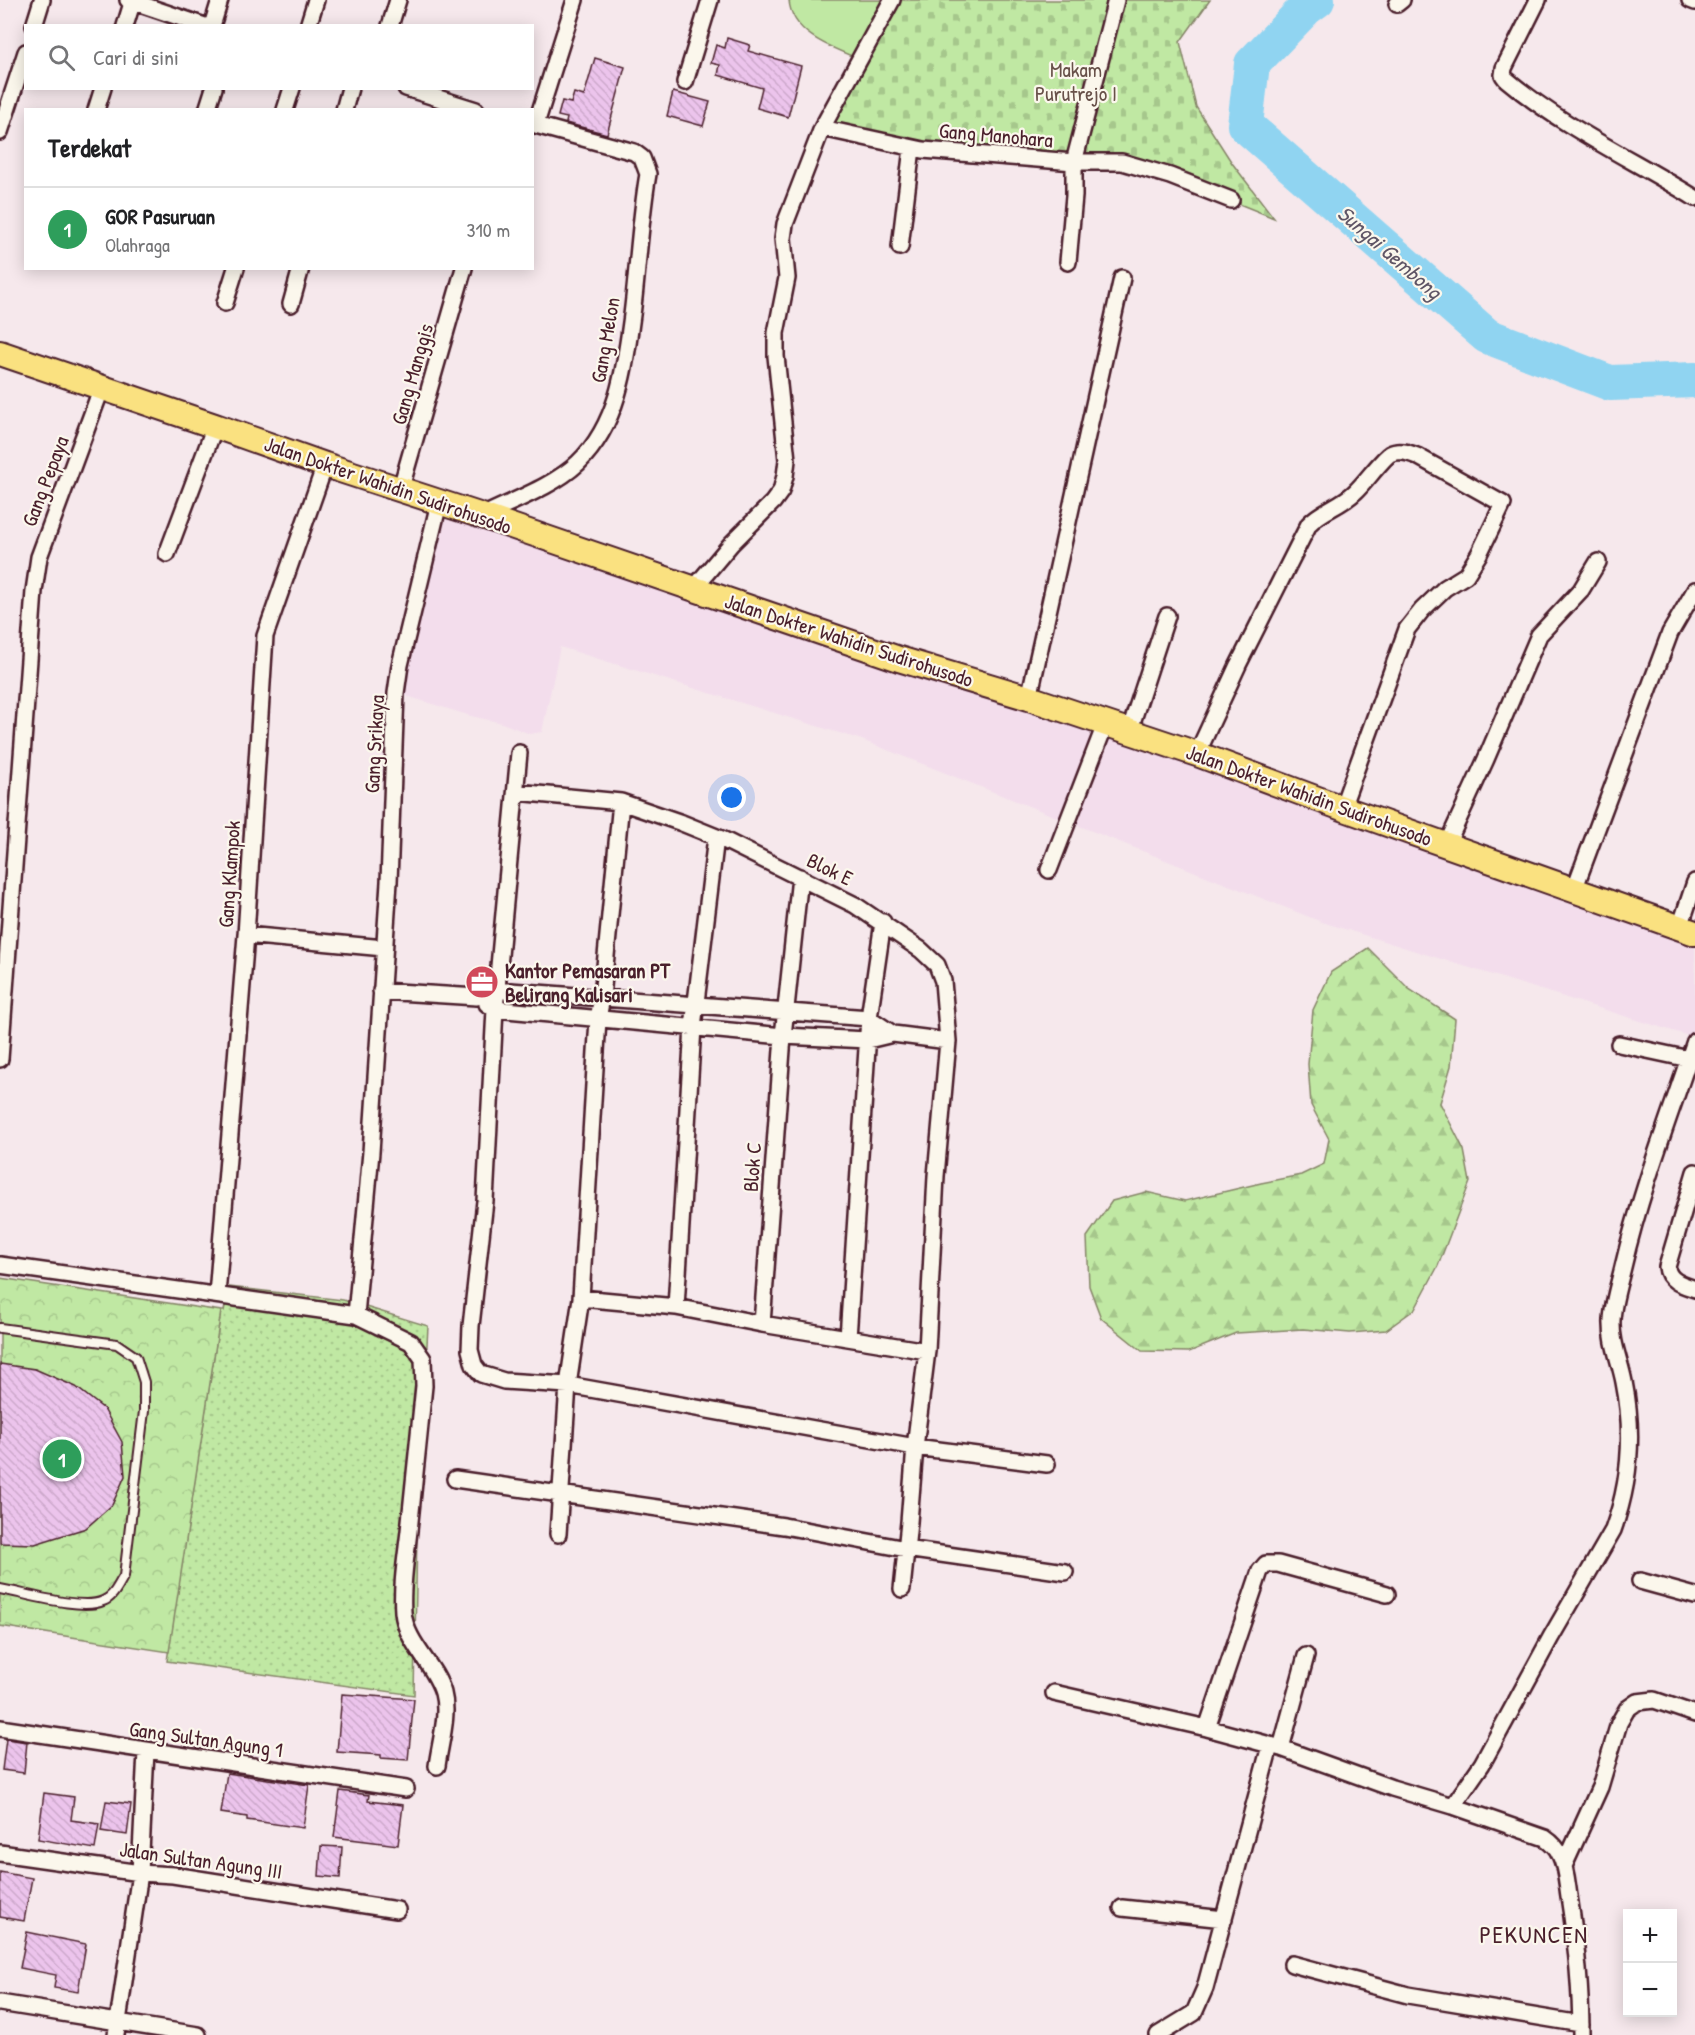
<!DOCTYPE html>
<html lang="id">
<head>
<meta charset="utf-8">
<style>
	body { margin:0; font-family:"Patrick Hand",sans-serif; background:#f2f2f2; color:#202124 }
	.controls { position:absolute; right:18px; bottom:18px; display:grid; overflow:hidden; border-radius:0px; box-shadow:0 3px 15px #0003 }
	.controls button { width:54px; height:54px; display:grid; place-items:center; padding:0; border:0; border-bottom:2px solid #e0e0e0; background:#fff; color:#202124; font:30px sans-serif }
	.you { position:absolute; left:732px; top:798px; width:21px; height:21px; margin:-15px; border:4px solid #fff; border-radius:50%; background:#1a73e8; box-shadow:0 0 0 9px #1a73e833 }
	.badge { display:grid; place-items:center; width:39px; height:39px; border-radius:50%; background:#111827; color:#fff; font-size:20px; font-weight:700 }
	.pin { position:absolute; translate:-50% -50%; border:3px solid #fff; box-shadow:0 2px 6px #0006 }
	.list { margin:0; padding:0; list-style:none }
	h2 { display:flex; justify-content:space-between; align-items:center; height:78px; margin:0; padding:0 24px; font-size:26px }
	h2 small { font-size:20px; font-weight:400; color:#757577 }
	.list li { display:grid; grid-template-columns:39px 1fr auto; gap:18px; align-items:center; box-sizing:border-box; height:84px; padding:0 24px; border-top:2px solid #e0e0e0 }
	.list b { display:block; font-size:22px; white-space:nowrap }
	.list p { margin:0; font-size:20px; white-space:nowrap; color:#757577 }
	.list em { font-size:20px; font-style:normal; color:#757577 }
	.icon { flex:none; width:33px; height:33px; fill:none; stroke:currentColor; stroke-width:2; stroke-linecap:round; stroke-linejoin:round }
	.map { position:relative; flex:none; width:1695px; height:2035px; overflow:hidden }
	.search { position:absolute; background:#fff; box-shadow:0 3px 15px #0003; left:24px; top:24px; width:510px; height:66px; display:flex; align-items:center; gap:15px; box-sizing:border-box; padding:0 21px; border-radius:0px; color:#757577; font-size:22px }
	.panel { position:absolute; background:#fff; box-shadow:0 3px 15px #0003; left:24px; top:108px; width:510px; height:162px; border-radius:0px }
	.map>svg:first-child { display:block }
	.built { fill:#f3ddec }
	.grass { fill:url(#grass-dots); stroke:#858467; stroke-width:1.5 }
	.forest { fill:url(#forest-firs); stroke:#858467; stroke-width:1.5 }
	.cemetery { fill:url(#cemetery-stones); stroke:#858467; stroke-width:1.5 }
	.park { fill:url(#park-crowns); stroke:#858467; stroke-width:1.5 }
	.garden { fill:#c0e8a3; stroke:#858467; stroke-width:1.5 }
	.lines { fill:none; stroke-linecap:round; stroke-linejoin:round }
	.river { stroke:#90d4f1; stroke-width:36 }
	.building { fill:url(#building-back-hatch); stroke:#4a1f2b; stroke-width:1.5 }
	.lane-casing { stroke:#4a1f2b; stroke-width:12 }
	.street-casing { stroke:#4a1f2b; stroke-width:20 }
	.primary-casing { stroke:#4a1f2b; stroke-width:28 }
	.lane { stroke:#fbf7ec; stroke-width:8 }
	.street { stroke:#fbf7ec; stroke-width:15 }
	.primary { stroke:#fae180; stroke-width:24 }
	.labels { text-anchor:middle; dominant-baseline:central; stroke-width:4.5; stroke-linejoin:round; paint-order:stroke }
	.park-label { font-size:21px; fill:#685149; stroke:#fbf7ec }
	.street-label { font-size:21px; fill:#4a1f2b; stroke:#fbf7ec }
	.poi-label { font-size:21px; font-weight:bold; fill:#4a1f2b; stroke:#fbf7ec; text-anchor:start }
	.water-label { font-size:22px; font-style:italic; fill:#5f5566; stroke:#fbf7ec }
	.quarter-label { font-size:24px; letter-spacing:1.5px; fill:#4a1f2b; stroke:#fbf7ec }
</style>
</head>
<body>
<div class="map">
<svg width="1695" height="2035" viewBox="0 0 1695 2035">
	<defs>
		<pattern id="grass-dots" width="8" height="8" patternUnits="userSpaceOnUse" patternTransform="scale(1.5)"><rect width="8" height="8" fill="#c0e8a3"/><path d="M2 2h.1M6 6h.1" fill="none" stroke="#a6c78c" stroke-width="1.8" stroke-linecap="round"/></pattern>
		<pattern id="forest-firs" width="22" height="20" patternUnits="userSpaceOnUse" patternTransform="scale(1.5)"><rect width="22" height="20" fill="#c0e8a3"/><path d="M5 1l3.5 6h-7zM16 11l3.5 6h-7z" fill="#a6c78c"/></pattern>
		<pattern id="cemetery-stones" width="16" height="16" patternUnits="userSpaceOnUse" patternTransform="scale(1.5)"><rect width="16" height="16" fill="#c0e8a3"/><path d="M2 7V4a2 2 0 0 1 4 0v3zM10 15v-3a2 2 0 0 1 4 0v3z" fill="#a6c78c"/></pattern>
		<pattern id="park-crowns" width="20" height="18" patternUnits="userSpaceOnUse" patternTransform="scale(1.5)"><rect width="20" height="18" fill="#c0e8a3"/><path d="M2 6a3 3 0 1 1 6 0M12 15a3 3 0 1 1 6 0" fill="none" stroke="#a6c78c"/></pattern>
		<pattern id="building-back-hatch" width="6" height="6" patternUnits="userSpaceOnUse" patternTransform="scale(1.5)"><rect width="6" height="6" fill="#ecc4ec"/><path d="M-1 5l2 2M0 0l6 6M5-1l2 2" fill="none" stroke="#cca8cb"/></pattern>
	</defs>
	<rect width="100%" height="100%" fill="#f6e8ec"/>
	<filter id="ink" filterUnits="userSpaceOnUse"><feTurbulence type="fractalNoise" baseFrequency=".0167" numOctaves="2"/><feDisplacementMap in="SourceGraphic" scale="12" xChannelSelector="R" yChannelSelector="G"/><feConvolveMatrix kernelMatrix="1 2 1 2 8 2 1 2 1" color-interpolation-filters="sRGB"/></filter>
	<g filter="url(#ink)">
		<path class="built" d="M436,507l1259,430v90l-3,10 -370,-115 -460,-182 -302,-93 -18,85 -12,2 -28,-11 -31,-7 -74,-23z"/>
		<path class="grass" d="M229,1287l114,13 85,26 -11,206 -3,163 -247,-34 54,-350h3z"/>
		<path class="forest" d="M1368,948l41,41 46,30 -4,47 -11,37 24,47 6,32 -32,84 -23,43 -29,21 -36,3 -47,-4 -67,4 -47,19 -47,-1 -41,-33 -12,-32 -2,-49 25,-36 34,-9 39,9 76,-18 40,-8 23,-11 5,-25 -18,-34 -3,-41 5,-54 18,-38z"/>
		<path class="cemetery" d="M891,0h319l-30,42 16,65 36,56 42,55 -67,-27 -85,-29 -78,-1 -222,-33z"/>
		<path class="park" d="M0,1278l221,33 -52,341 -169,-26z"/>
		<path class="garden" d="M789,0h103l-33,59c-27,-11 -68,-25 -70,-59z"/>
		<g class="lines">
			<path class="river" d="M1317,0l-11,8 -54,56 -7,61 242,211 123,47 85,-3"/>
		</g>
		<path class="building" d="M727,38l23,7 -2,6 53,15 -13,51 -31,-9 5,-20 -44,-13 2,-10 -9,-2 5,-18 9,3z
			M595,58l30,9 -18,67 -41,-11 1,-5 -9,-2 4,-15 9,2 3,-10 10,3z
			M673,92l37,10 -7,24 -36,-10z
			M0,1364l35,5 41,18 28,22 18,33 3,34 -13,29 -26,23 -51,16 -35,-1z
			M342,1694l72,5 -6,61 -27,-2v-3l-44,-3z
			M6,1739l21,3 -3,31 -22,-3z
			M227,1773l82,12 -6,43 -56,-8v-3l-26,-4z
			M340,1791l29,4 -1,6 35,4 -5,40 -64,-8z
			M44,1793l30,4 -3,23 28,4 -4,25 -57,-10z
			M106,1801l25,3 -4,31 -26,-4z
			M321,1846l21,1 -2,31 -21,-2z
			M0,1872l32,6 -8,43 -24,-4z
			M27,1932l59,12 -8,48 -24,-4 2,-13 -36,-7z"/>
		<g class="lines">
			<defs>
				<path id="lane" d="M0,1328l117,16 19,13 8,25v29l-20,165c-6,9 -10,21 -21,25 -21,10 -79,-8 -103,-12"/>
				<path id="street" d="M128,0l77,26
					M1538,0l-34,68 -1,7 3,4c58,49 126,80 189,119
					M1690,0l5,2
					M1397,4l5,-4
					M34,26l8,-26
					M125,26l8,-26
					M212,26l8,-26
					M308,26l8,-26
					M390,26l8,-26
					M685,82l25,-82
					M406,88l70,22
					M96,110l7,-22
					M207,110l7,-22
					M285,110l7,-22
					M344,110l6,-22
					M536,124l39,-124
					M822,128l101,22 151,12 42,-162
					M0,132l26,-80
					M900,247l12,-99
					M1068,262l6,-66v-34h48l48,14 61,24
					M225,303l11,-35
					M291,304l10,-36
					M400,491l64,-223
					M482,516c30,-15 72,-30 96,-53 40,-39 47,-95 54,-148 6,-47 8,-95 16,-141l-6,-16 -8,-6 -102,-28
					M167,554l48,-128
					M694,588l37,-44 42,-42 8,-11 4,-15 2,-16 -11,-104v-23l11,-55 -4,-40 2,-14 37,-96 70,-128
					M1029,698l93,-420
					M1129,732l38,-116
					M519,753l-24,256 -10,192 -14,125 -1,24 4,15 7,9 23,7 64,4 347,62 132,17
					M1197,754l41,-89 71,-141c13,-14 32,-18 46,-32 9,-8 27,-33 35,-38 9,-5 19,-1 27,2l86,48 -24,50 -13,21 -21,13 -23,22 -15,19 -65,179
					M517,792l104,10 61,21 42,17 131,65 66,45 16,15 6,16 5,60 -12,135 -9,175 -12,96 -6,75 -7,67
					M1447,844l39,-85 53,-124 42,-45 17,-28
					M1049,870l56,-145
					M1574,890l96,-257 25,-43
					M1680,927l15,-45
					M246,935l138,13
					M381,991l96,6 20,-7 372,28 24,16
					M487,1004l8,5 288,27 85,4 25,-6 55,7
					M1619,1044l70,15
					M0,1059l34,-468 5,-34 63,-170
					M1695,1172l-28,95c1,14 16,18 28,22
					M0,1265l356,50 55,27 12,17 1,27c-5,48 -10,96 -15,145 -3,26 -8,55 -6,81 3,32 32,52 40,81 6,22 -3,50 -6,73
					M217,1295l29,-360 19,-299 60,-171
					M581,1298l95,9 86,17 165,27
					M676,1307l17,-280 23,-190
					M356,1315l15,-163 18,-270 7,-189 4,-28 39,-162
					M762,1324l21,-288 17,-159
					M848,1338l21,-320 14,-96
					M455,1479l329,47 122,23 159,23
					M558,1534l10,-149 13,-87 17,-279 4,-22 19,-195
					M1640,1581l55,15
					M1054,1693l153,35 74,20 111,40 61,18 92,32c6,4 12,9 15,17 6,12 7,28 9,41 7,45 12,93 12,139
					M0,1728l406,61
					M1207,1728l53,-157 6,-7h12l109,30
					M1281,1748l25,-92
					M1453,1806l29,-42 69,-127 62,-107c17,-47 21,-98 11,-148 -4,-21 -13,-40 -12,-62 1,-18 7,-36 11,-53 18,-77 47,-152 72,-226
					M0,1853l140,20 33,2 224,35
					M1564,1866l36,-79 19,-64 8,-14 10,-7 17,-2 41,14
					M1122,1908l102,11
					M1292,1964l116,31 173,29
					M0,2003l198,32
					M116,2035l24,-162 6,-122
					M1158,2035l36,-22 11,-25 65,-242"/>
				<path id="primary" d="M0,353l215,73 110,39 157,51 417,143 130,39 168,56 145,54 353,125"/>
			</defs>
			<use href="#lane" class="lane-casing"/>
			<use href="#street" class="street-casing"/>
			<use href="#primary" class="primary-casing"/>
			<use href="#lane" class="lane"/>
			<use href="#street" class="street"/>
			<use href="#primary" class="primary"/>
		</g>
	</g>
	<defs>
		<symbol id="office-disc" viewBox="-11 -11 22 22"><circle r="9.5" fill="#d1495b" stroke="#fbf7ec"/><path d="M-6-3h4V-5.5h4V-3h4V5H-6ZM-1-4.5V-3h2v-1.5ZM-6 0V1H6V0Z" fill="#fff"/></symbol>
	</defs>
	<g fill-rule="evenodd">
		<use href="#office-disc" x="463" y="963" width="38" height="38"/>
	</g>
	<g class="labels">
		<g class="park-label">
			<text x="1076" y="69">Makam<tspan x="1076" dy="24">Purutrejo I</tspan></text>
		</g>
		<g class="street-label">
			<text transform="translate(996 135) rotate(5)">Gang Manohara</text>
			<text transform="translate(605 340) rotate(-80)">Gang Melon</text>
			<text transform="translate(412 374) rotate(-74)">Gang Manggis</text>
			<text transform="translate(45 481) rotate(-69)">Gang Pepaya</text>
			<text transform="translate(388 485) rotate(19)">Jalan Dokter Wahidin Sudirohusodo</text>
			<text transform="translate(849 640) rotate(18)">Jalan Dokter Wahidin Sudirohusodo</text>
			<text transform="translate(374 744) rotate(-87)">Gang Srikaya</text>
			<text transform="translate(1309 795) rotate(20)">Jalan Dokter Wahidin Sudirohusodo</text>
			<text transform="translate(830 869) rotate(26)">Blok E</text>
			<text transform="translate(229 874) rotate(-86)">Gang Klampok</text>
			<text transform="translate(752 1167) rotate(-86)">Blok C</text>
			<text transform="translate(206 1739) rotate(8)">Gang Sultan Agung 1</text>
			<text transform="translate(201 1860) rotate(8)">Jalan Sultan Agung III</text>
		</g>
		<g class="poi-label">
			<text x="505" y="970">Kantor Pemasaran PT<tspan x="505" dy="24">Belirang Kalisari</tspan></text>
		</g>
		<g class="water-label">
			<text transform="translate(1390 252) rotate(41)">Sungai Gembong</text>
		</g>
		<g class="quarter-label">
			<text x="1534" y="1934">PEKUNCEN</text>
		</g>
	</g>
</svg>
<div class="controls">
<button>+</button>
<button>−</button>
</div>
<div class="you"></div>
<div class="pin badge" style="left:62px;top:1459px;background:#2e9e5b">1</div>
<div class="search"><svg class="icon" aria-label="search" viewBox="0 0 24 24"><circle cx="10" cy="10" r="6"/><path d="M15 15l6 6"/></svg>Cari di sini</div>
<section class="panel">
<h2>Terdekat<small></small></h2>
<ul class="list">
<li><span class="badge" style="background:#2e9e5b">1</span><div><b>GOR Pasuruan</b><p>Olahraga</p></div><em>310 m</em></li>
</ul>
</section>
</div>
</body>
</html>
